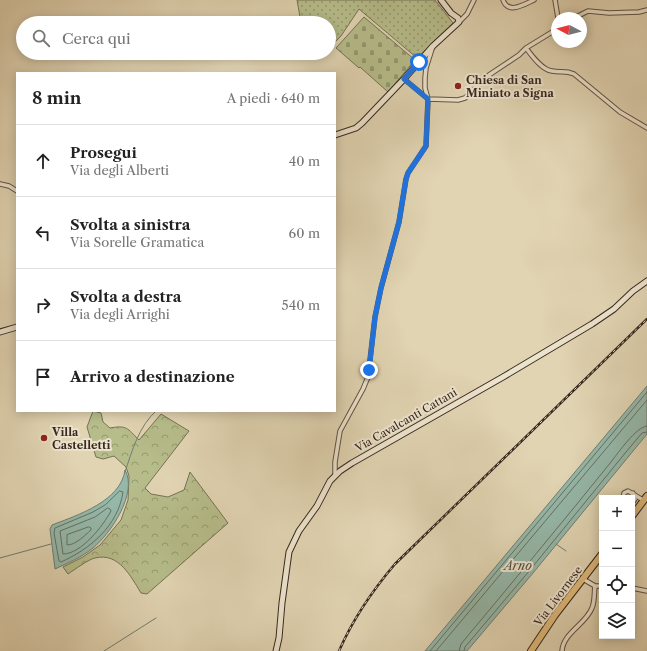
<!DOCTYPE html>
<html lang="it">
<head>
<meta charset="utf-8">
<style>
	body { margin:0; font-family:"Libre Caslon Text",serif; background:#f6f6f6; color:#222 }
	.controls { position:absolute; right:12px; bottom:12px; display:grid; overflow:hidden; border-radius:0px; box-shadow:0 2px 10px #0003 }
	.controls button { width:36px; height:36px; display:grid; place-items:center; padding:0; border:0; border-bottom:1px solid #e0e0e0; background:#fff; color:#222; font:20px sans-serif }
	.compass { position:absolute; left:551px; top:12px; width:36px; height:36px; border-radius:50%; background:#fff; box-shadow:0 2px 10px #0003; rotate:277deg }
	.stop { position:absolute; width:12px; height:12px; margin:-9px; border:3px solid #1a73e8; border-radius:50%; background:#fff }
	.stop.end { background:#1a73e8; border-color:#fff; box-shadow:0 1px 4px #0008 }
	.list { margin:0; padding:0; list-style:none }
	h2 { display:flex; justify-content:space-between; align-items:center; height:52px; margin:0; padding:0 16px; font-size:17px }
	h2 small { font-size:13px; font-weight:400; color:#767676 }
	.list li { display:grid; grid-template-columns:26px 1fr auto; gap:12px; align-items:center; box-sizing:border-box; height:72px; padding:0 16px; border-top:1px solid #e0e0e0 }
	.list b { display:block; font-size:15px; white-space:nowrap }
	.list p { margin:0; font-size:13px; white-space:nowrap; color:#767676 }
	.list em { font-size:13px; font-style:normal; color:#767676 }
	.icon { flex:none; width:22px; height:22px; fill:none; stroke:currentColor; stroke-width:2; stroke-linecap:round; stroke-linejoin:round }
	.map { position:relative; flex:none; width:647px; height:651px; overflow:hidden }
	.search { position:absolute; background:#fff; box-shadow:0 2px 10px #0003; left:16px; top:16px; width:320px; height:44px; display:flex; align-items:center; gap:10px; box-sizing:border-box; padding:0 14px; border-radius:22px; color:#767676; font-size:15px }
	.panel { position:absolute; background:#fff; box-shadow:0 2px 10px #0003; left:16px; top:72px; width:320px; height:340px; border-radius:0px }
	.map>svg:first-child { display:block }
	.grass { fill:url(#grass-dots); stroke:#767254 }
	.forest { fill:url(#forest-crowns); stroke:#767254 }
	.cemetery { fill:url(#cemetery-stones); stroke:#767254 }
	.water { fill:#95b8a9; stroke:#6f7e72 }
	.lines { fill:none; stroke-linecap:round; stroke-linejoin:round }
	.shore { stroke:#667064; stroke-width:1 }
	.stream { stroke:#6f7e72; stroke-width:1 }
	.street-casing { stroke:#625344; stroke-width:5.5 }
	.secondary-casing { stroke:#37281f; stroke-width:7 }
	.primary-casing { stroke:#37281f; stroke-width:8 }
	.street { stroke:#ece3cd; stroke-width:3.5 }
	.secondary { stroke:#ece3cd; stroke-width:5 }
	.primary { stroke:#e0ba79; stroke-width:6 }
	.rail-casing { stroke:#37281f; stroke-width:2.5 }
	.rail { stroke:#ece3cd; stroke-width:1; stroke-dasharray:3; stroke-linecap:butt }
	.route { stroke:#1a73e8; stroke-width:5 }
	.poi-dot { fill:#8f2418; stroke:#ece3cd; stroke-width:1.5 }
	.labels { text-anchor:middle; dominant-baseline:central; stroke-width:4; stroke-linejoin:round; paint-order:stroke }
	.poi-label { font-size:11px; font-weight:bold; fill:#37281f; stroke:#ece3cd; text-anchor:start }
	.street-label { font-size:11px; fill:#37281f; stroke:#ece3cd }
	.water-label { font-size:12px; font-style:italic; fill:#4e4c42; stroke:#ece3cd }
</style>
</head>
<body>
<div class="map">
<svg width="647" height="651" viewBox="0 0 647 651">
	<defs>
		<pattern id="grass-dots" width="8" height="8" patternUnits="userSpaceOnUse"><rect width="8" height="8" fill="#b6bc8a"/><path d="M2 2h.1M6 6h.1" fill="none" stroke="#959970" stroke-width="1.8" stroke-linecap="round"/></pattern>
		<pattern id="forest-crowns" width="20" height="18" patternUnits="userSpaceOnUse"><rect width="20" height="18" fill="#b6bc8a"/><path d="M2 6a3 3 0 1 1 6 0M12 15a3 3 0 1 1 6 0" fill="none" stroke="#959970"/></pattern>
		<pattern id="cemetery-stones" width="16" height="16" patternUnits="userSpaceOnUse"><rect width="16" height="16" fill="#b6bc8a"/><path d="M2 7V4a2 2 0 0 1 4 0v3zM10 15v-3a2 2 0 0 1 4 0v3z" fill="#959970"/></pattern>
	</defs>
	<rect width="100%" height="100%" fill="#e1d4b2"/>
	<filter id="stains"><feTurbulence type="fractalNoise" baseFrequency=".005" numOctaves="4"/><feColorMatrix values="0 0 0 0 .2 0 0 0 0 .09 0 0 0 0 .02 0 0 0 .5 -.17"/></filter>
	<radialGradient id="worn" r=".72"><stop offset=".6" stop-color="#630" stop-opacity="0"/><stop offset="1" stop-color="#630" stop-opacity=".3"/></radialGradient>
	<path class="grass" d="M297,0h138l18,23 -36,35 -58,-49 -18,27 -10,10 -2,-1v-22h-23l-6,-6z"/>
	<path class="forest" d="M93,411l8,2 2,9 7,6c17,-3 17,0 29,12l22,-26 28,17 -44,57 6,6 17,3 16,-7 6,-18 38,51 -81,71 -6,-1c-10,-16 -22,-41 -46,-35 -6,1 -21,12 -27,16l-5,-7 20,-10 17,-12 21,-25 7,-20 1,-24 -3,-9 -12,-11 -11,3 -7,-2 -9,-30z"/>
	<path class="cemetery" d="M364,17l51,43 -27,32 -28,-25 -1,1 -23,-20z"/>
	<path class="water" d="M647,386v48l-114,139 -66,78h-42z
		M125,470c13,23 -14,63 -32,78 -11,9 -25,15 -38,21l-5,-40 2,-4c26,-10 69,-24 73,-55z"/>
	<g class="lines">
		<path class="shore" d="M120,491l3,1c-5,34 -33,57 -62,70l-2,-1 -5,-28 1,-5 38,-16 12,-7z
			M108,508l2,1 1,2c-8,15 -30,43 -48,43l-3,-23 35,-14z
			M89,527l2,1v2c-6,5 -15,15 -24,15v-10z
			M430,651l217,-259
			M436,651l211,-251
			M459,651l2,-7c50,-60 101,-121 150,-182 7,-9 25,-35 36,-36
			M464,651l1,-4 65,-77 96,-118 16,-19 5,-1"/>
		<path class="stream" d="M125,472c7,-21 14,-46 31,-61
			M556,544l10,7
			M0,558l51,-14
			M104,651l52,-33"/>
		<defs>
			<path id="street" d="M503,0c5,15 22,4 31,0
				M555,0l3,18
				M574,18l14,-7 21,2 30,-1 8,-2
				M459,22l8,-8 7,-14
				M526,48c6,8 16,22 26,23 9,2 13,-1 22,3l46,38 27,16
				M404,79l24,20 30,1 7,-2 24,-23 30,-20 7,-7 31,-19
				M0,184l9,2 8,5
				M335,475v-13l5,-31 23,-42 5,-12 7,-60 6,-29 18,-66 7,-43 2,-6 18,-27 2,-47 -3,-11v-10l1,-10 6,-19
				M623,498l1,-5 4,-2 15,9
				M632,503l3,-4 -2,-6
				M583,579l12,7h7
				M632,588l15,3
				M562,651c1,-18 24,-27 30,-43 3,-7 2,-15 3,-22"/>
			<path id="secondary" d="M335,135l21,-7 6,-5 42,-44 29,-33 26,-24 -1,-4 -7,-5 -10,-13
				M0,332l17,-5
				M276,651l3,-13 3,-35 7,-51 10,-21 18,-25 13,-25 10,-10 12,-8 151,-86 89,-53 22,-15 19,-18 14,-10"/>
			<path id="primary" d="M632,516l15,-20
				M531,651l24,-36 47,-61"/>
		</defs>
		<use href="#street" class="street-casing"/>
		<use href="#secondary" class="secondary-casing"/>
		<use href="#primary" class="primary-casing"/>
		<use href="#street" class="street"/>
		<use href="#secondary" class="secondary"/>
		<use href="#primary" class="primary"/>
		<defs>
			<path id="rail" d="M339,651c14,-32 33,-60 56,-87l252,-245"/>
		</defs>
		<use href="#rail" class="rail-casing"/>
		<use href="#rail" class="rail"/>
	</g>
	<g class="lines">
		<path class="route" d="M369,370l6,-53 6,-29 18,-66 7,-43 2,-6 18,-27 2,-47 -24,-20 15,-17"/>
	</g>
	<g class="poi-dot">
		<circle cx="458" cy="86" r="4"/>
		<circle cx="44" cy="438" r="4"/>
	</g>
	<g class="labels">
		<g class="poi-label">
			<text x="466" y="80">Chiesa di San<tspan x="466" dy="13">Miniato a Signa</tspan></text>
			<text x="52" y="432">Villa<tspan x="52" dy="13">Castelletti</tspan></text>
		</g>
		<g class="street-label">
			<text transform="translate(406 420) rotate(-30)">Via Cavalcanti Cattani</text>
			<text transform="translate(558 596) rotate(-53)">Via Livornese</text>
		</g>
		<g class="water-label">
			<text x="518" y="565">Arno</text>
		</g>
	</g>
	<rect width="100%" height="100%" filter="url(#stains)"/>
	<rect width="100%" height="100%" fill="url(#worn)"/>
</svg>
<div class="controls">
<button>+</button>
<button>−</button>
<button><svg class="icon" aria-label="locate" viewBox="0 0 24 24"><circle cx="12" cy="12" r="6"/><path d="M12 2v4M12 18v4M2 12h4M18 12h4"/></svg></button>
<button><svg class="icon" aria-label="layers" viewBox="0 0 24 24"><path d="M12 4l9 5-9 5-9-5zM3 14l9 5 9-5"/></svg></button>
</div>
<svg class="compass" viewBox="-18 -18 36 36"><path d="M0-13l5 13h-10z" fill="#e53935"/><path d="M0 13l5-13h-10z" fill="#767676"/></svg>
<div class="stop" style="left:419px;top:62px"></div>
<div class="stop end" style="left:369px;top:370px"></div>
<div class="search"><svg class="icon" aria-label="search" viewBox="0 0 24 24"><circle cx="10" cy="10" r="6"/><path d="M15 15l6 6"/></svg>Cerca qui</div>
<section class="panel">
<h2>8 min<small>A piedi · 640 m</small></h2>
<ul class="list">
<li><svg class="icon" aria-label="ahead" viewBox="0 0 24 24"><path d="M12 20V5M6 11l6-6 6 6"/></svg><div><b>Prosegui</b><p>Via degli Alberti</p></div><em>40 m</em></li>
<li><svg class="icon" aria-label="left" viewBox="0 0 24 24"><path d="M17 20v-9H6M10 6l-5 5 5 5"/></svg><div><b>Svolta a sinistra</b><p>Via Sorelle Gramatica</p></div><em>60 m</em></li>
<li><svg class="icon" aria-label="right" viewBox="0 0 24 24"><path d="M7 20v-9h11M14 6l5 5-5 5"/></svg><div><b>Svolta a destra</b><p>Via degli Arrighi</p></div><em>540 m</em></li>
<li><svg class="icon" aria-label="arrive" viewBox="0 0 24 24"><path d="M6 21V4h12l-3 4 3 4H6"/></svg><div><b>Arrivo a destinazione</b></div></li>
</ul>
</section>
</div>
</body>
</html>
